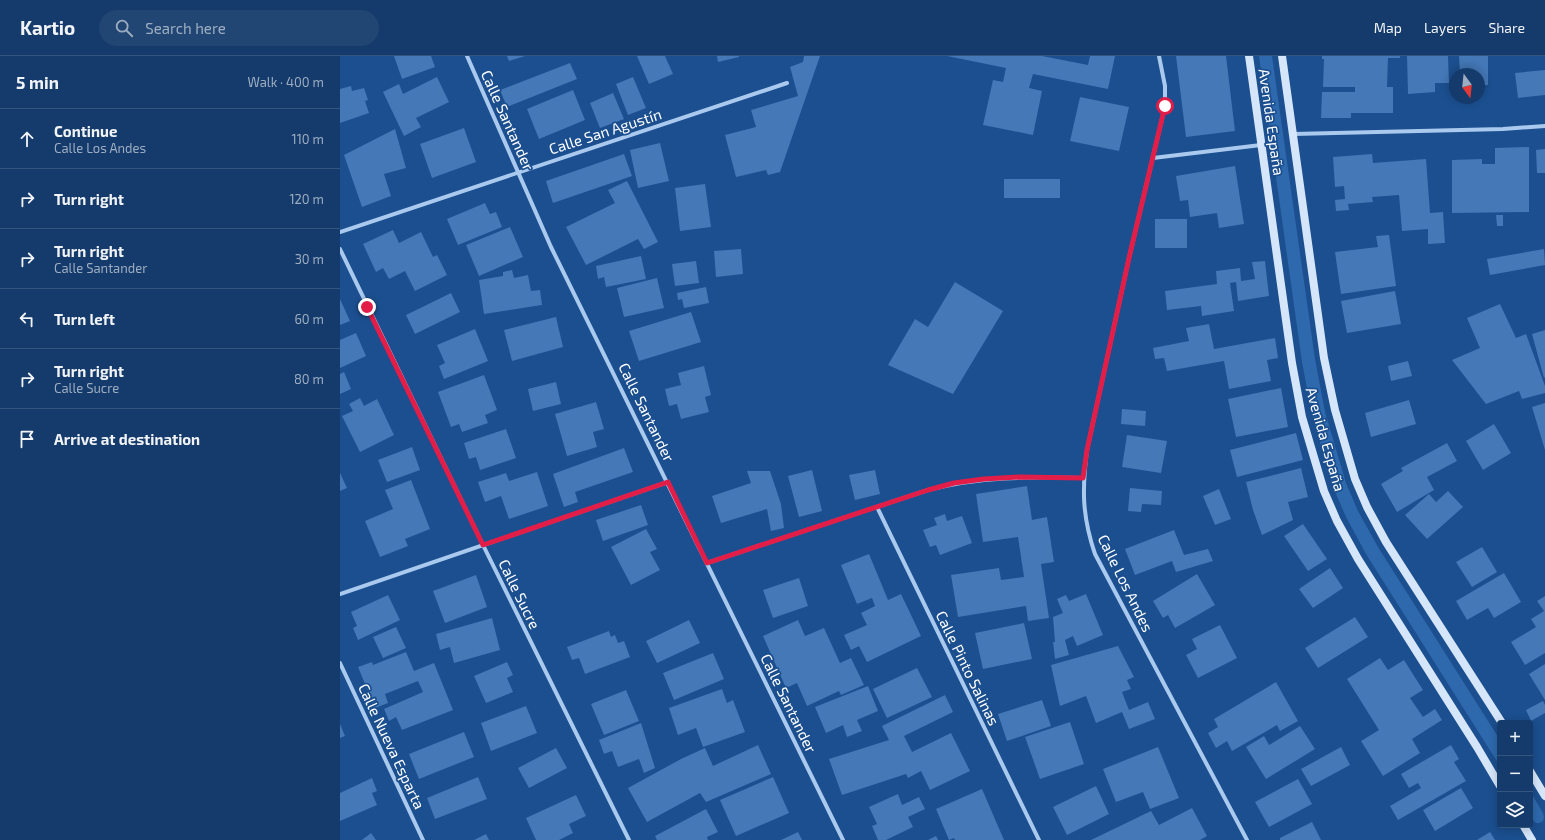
<!DOCTYPE html>
<html lang="en">
<head>
<meta charset="utf-8">
<style>
	body { margin:0; font-family:"Exo 2",sans-serif; background:#214673; color:#f1f3f6 }
	.controls { position:absolute; right:12px; bottom:12px; display:grid; overflow:hidden; border-radius:4px; box-shadow:0 2px 10px #0003 }
	.controls button { width:36px; height:36px; display:grid; place-items:center; padding:0; border:0; border-bottom:1px solid #33557e; background:#143b6b; color:#f1f3f6; font:20px sans-serif }
	.compass { position:absolute; left:1109px; top:12px; width:36px; height:36px; border-radius:50%; background:#143b6b; box-shadow:0 2px 10px #0003; rotate:165deg }
	.stop { position:absolute; width:12px; height:12px; margin:-9px; border:3px solid #e11d48; border-radius:50%; background:#fff }
	.stop.end { background:#e11d48; border-color:#fff; box-shadow:0 1px 4px #0008 }
	.list { margin:0; padding:0; list-style:none }
	h2 { display:flex; justify-content:space-between; align-items:center; height:52px; margin:0; padding:0 16px; font-size:17px }
	h2 small { font-size:13px; font-weight:400; color:#9dadc1 }
	.list li { display:grid; grid-template-columns:26px 1fr auto; gap:12px; align-items:center; box-sizing:border-box; height:60px; padding:0 16px; border-top:1px solid #33557e }
	.list b { display:block; font-size:15px; white-space:nowrap }
	.list p { margin:0; font-size:13px; white-space:nowrap; color:#9dadc1 }
	.list em { font-size:13px; font-style:normal; color:#9dadc1 }
	.icon { flex:none; width:22px; height:22px; fill:none; stroke:currentColor; stroke-width:2; stroke-linecap:round; stroke-linejoin:round }
	.map { position:relative; flex:none; width:1205px; height:784px; overflow:hidden }
	header { display:flex; align-items:center; gap:24px; box-sizing:border-box; height:56px; padding:0 20px; background:#143b6b; border-bottom:1px solid #33557e }
	header strong { font-size:19px }
	nav { display:flex; gap:22px; margin-inline-start:auto; font-size:14px }
	.search { width:280px; height:36px; background:#214673; display:flex; align-items:center; gap:10px; box-sizing:border-box; padding:0 14px; border-radius:22px; color:#9dadc1; font-size:15px }
	main { display:flex }
	aside { flex:1; background:#143b6b }
	.map>svg:first-child { display:block }
	.green { fill:#2e69ad }
	.building { fill:#4478b7 }
	.lines { fill:none; stroke-linecap:round; stroke-linejoin:round }
	.minor { stroke:#a9c9ee; stroke-width:4 }
	.secondary { stroke:#d6e6fa; stroke-width:8 }
	.route { stroke:#e11d48; stroke-width:5 }
	.labels { text-anchor:middle; dominant-baseline:central; stroke-width:3.5; stroke-linejoin:round; paint-order:stroke }
	.street-label { font-size:15px; fill:#fff; stroke:#1b4f8f }
</style>
</head>
<body>
<header>
<strong>Kartio</strong>
<div class="search"><svg class="icon" aria-label="search" viewBox="0 0 24 24"><circle cx="10" cy="10" r="6"/><path d="M15 15l6 6"/></svg>Search here</div>
<nav><a>Map</a><a>Layers</a><a>Share</a></nav>
</header>
<main>
<aside>
<h2>5 min<small>Walk · 400 m</small></h2>
<ul class="list">
<li><svg class="icon" aria-label="ahead" viewBox="0 0 24 24"><path d="M12 20V5M6 11l6-6 6 6"/></svg><div><b>Continue</b><p>Calle Los Andes</p></div><em>110 m</em></li>
<li><svg class="icon" aria-label="right" viewBox="0 0 24 24"><path d="M7 20v-9h11M14 6l5 5-5 5"/></svg><div><b>Turn right</b></div><em>120 m</em></li>
<li><svg class="icon" aria-label="right" viewBox="0 0 24 24"><path d="M7 20v-9h11M14 6l5 5-5 5"/></svg><div><b>Turn right</b><p>Calle Santander</p></div><em>30 m</em></li>
<li><svg class="icon" aria-label="left" viewBox="0 0 24 24"><path d="M17 20v-9H6M10 6l-5 5 5 5"/></svg><div><b>Turn left</b></div><em>60 m</em></li>
<li><svg class="icon" aria-label="right" viewBox="0 0 24 24"><path d="M7 20v-9h11M14 6l5 5-5 5"/></svg><div><b>Turn right</b><p>Calle Sucre</p></div><em>80 m</em></li>
<li><svg class="icon" aria-label="arrive" viewBox="0 0 24 24"><path d="M6 21V4h12l-3 4 3 4H6"/></svg><div><b>Arrive at destination</b></div></li>
</ul>
</aside>
<div class="map">
<svg width="1205" height="784" viewBox="0 0 1205 784">
	<rect width="100%" height="100%" fill="#1b4f8f"/>
	<path class="green" d="M919,0h13l43,303 10,53 21,71 12,28 20,36 122,193v26l-134,-212 -20,-37 -13,-30 -21,-72 -10,-53z
		M1190,735l13,22 1,4 -1,4 -4,2h-3l-6,-6z"/>
	<path class="building" d="M54,0h37l4,11 -33,12z
		M167,0h18l-16,5z
		M297,0h28l8,18 -24,10z
		M377,0h22v1l-21,5z
		M464,0h16l-40,116 -12,3 -2,-5 -30,7 -11,-42 31,-8 -5,-17 47,-14 -8,-29 13,-5z
		M607,0h95l46,9 2,-9h25l-7,33 -75,-15 -4,14 13,3 -9,44 -50,-10 10,-45 10,2 3,-14z
		M836,0h50l9,75 -49,6z
		M982,0h78v2h-12l-1,29h6v26h-42v5h-30l1,-26h33v-5h-32l1,-28h-2z
		M1067,0h41l1,27h-14v9l-27,2z
		M1119,0h29v29h-9v-11h-19z
		M230,7l7,16 -70,28 -7,-17z
		M1205,14v25l-27,3 -3,-25z
		M97,21l12,25 -33,16 5,9 -17,9 -21,-44 16,-8 4,10z
		M293,21l13,31 -18,7 -12,-31z
		M11,30l1,5 12,-3 4,12 -3,1 4,12 -29,10v-34z
		M233,34l12,30 -46,19 -12,-30z
		M273,37l11,26 -24,9 -10,-25z
		M740,41l49,10 -10,44 -49,-10z
		M124,72l12,34 -44,16 -12,-34z
		M55,73l11,39 -22,6 7,22 -29,11 -18,-52z
		M320,87l9,38 -31,7 -8,-38z
		M1189,91v65l-77,1v-53l30,-1v5h13v-16z
		M1205,93v24h-8l-1,-23z
		M284,98l8,22 -79,27 -7,-22z
		M1032,98l1,9 53,-4 4,54 13,-1 2,31 -17,1v-15l-26,2 -3,-36 -27,2 1,5 -25,2 1,6 -13,1 -1,-11 10,-1 -1,-13 -9,1 -2,-30z
		M895,110l9,58 -25,4 -2,-15 -27,4 -2,-17 -8,1 -4,-25z
		M664,123h56v19h-56z
		M287,125l31,61 -14,7 -6,-10 -52,26 -20,-38 49,-24 -7,-13z
		M365,128l6,43 -31,4 -5,-43z
		M145,147l5,11 6,-2 6,15 -44,18 -11,-26z
		M1156,159h7v11h-6z
		M815,163h32v29h-32z
		M170,171l13,30 -44,19 -13,-31z
		M53,174l6,13 22,-11 12,25 4,-2 10,20 -32,16 -10,-20 -16,8 -6,-11 -7,4 -13,-28z
		M1049,179l7,51 -55,8 -6,-42 43,-5 -2,-11z
		M401,193l2,25 -27,3 -2,-26z
		M1204,193l1,16 -55,10 -3,-16z
		M301,200l5,23 -40,8 -2,-10 -6,2 -2,-13z
		M356,205l3,22 -24,3 -3,-22z
		M925,205l4,35 -31,5 -2,-19 -6,1 4,28 -32,5 -1,-10 -34,4 -2,-19 52,-7 -1,-13 24,-3 1,13 14,-2 -3,-17z
		M172,214l2,8 14,-3 3,16 9,-1 2,15 -58,9 -5,-34 24,-4v-4z
		M317,222l7,30 -40,9 -7,-29z
		M615,226l48,29 -50,83 -65,-29 27,-46 13,8z
		M366,231l3,16 -25,5 -2,-9 -4,1 -1,-7z
		M1055,235l6,33 -54,9 -6,-32z
		M111,237l9,19 -45,22 -9,-19z
		M0,243l10,22 -10,4z
		M1160,248l16,34 10,-4 19,52v7l-23,6 -3,-8 -33,13 -34,-44 28,-12 -13,-30z
		M351,256l10,30 -62,19 -10,-30z
		M216,261l7,30 -51,14 -8,-31z
		M869,268l5,25 61,-11 3,20 -11,2 4,21 -42,8 -5,-28 -57,10 -3,-13 -9,1 -2,-11 36,-7 -3,-13z
		M135,273l13,32 -44,18 -5,-13 6,-3 -8,-18z
		M1205,274v47l-1,1 -12,-44z
		M16,277l10,23 -26,12v-28z
		M1068,305l4,15 -21,5 -3,-15z
		M364,310l7,29 -6,2 4,15 -28,7 -4,-15 -8,2 -4,-17 16,-4 -3,-12z
		M4,316l7,17 -11,5v-20z
		M144,319l13,35 -12,5 3,8 -26,9 -3,-8 -8,3 -13,-35z
		M216,326l5,22 -28,7 -5,-22z
		M941,332l7,39 -52,10 -8,-38z
		M20,342l4,8 13,-7 17,36 -34,17 -18,-36 11,-5 -4,-7z
		M1069,344l7,24 -45,13 -6,-24z
		M256,346l8,27 -11,3 4,15 -30,9 -12,-42z
		M1205,347v47l-13,-43z
		M782,353l24,2 -1,15 -24,-2z
		M1154,368l17,29 -28,17 -17,-29z
		M166,373l10,29 -36,12 -4,-13 -7,2 -5,-16z
		M956,377l7,27 -66,17 -7,-27z
		M787,379l40,6 -6,32 -39,-6z
		M1107,387l10,18 -30,16 7,13 -37,22 -16,-28 22,-13 -2,-3z
		M72,391l8,23 -33,12 -9,-22z
		M284,392l9,24 -58,20 3,10 -14,5 -11,-33z
		M961,412l7,29 -20,5 5,18 -31,15 -9,-25 -7,-28z
		M472,414l10,41 -23,6 -11,-41z
		M535,414l5,24 -25,6 -6,-25z
		M407,415h23l11,33 3,24 -13,3 -4,-22 -46,14 -9,-27 39,-13z
		M197,416l11,34 -39,13 -8,-23 -16,6 -7,-20 28,-9 3,8z
		M0,417l7,15 -7,3z
		M71,424l19,49 -25,10 3,7 -28,11 -15,-36 28,-12 -8,-19z
		M687,430l5,34 15,-3 7,45 -13,2 8,54 -21,3 -2,-15 -68,11 -7,-42 48,-7 2,12 23,-3 -6,-40 -35,5 -7,-48z
		M790,432l32,3 -1,14 -19,-1 -1,8 -13,-1z
		M879,433l12,30 -16,6 -12,-29z
		M1108,435l15,16 -36,32 -22,-24 24,-21 7,8z
		M301,449l7,20 -45,16 -7,-21z
		M605,458l2,7 15,-5 10,27 -32,12 -4,-10 -6,2 -7,-17 14,-5 -3,-7z
		M963,468l24,35 -19,12 -24,-35z
		M306,473l11,20 -7,3 10,18 -29,15 -20,-38z
		M834,474l10,25 24,-6 5,12 -37,11 -4,-11 -37,14 -10,-26z
		M1142,491l15,25 -25,15 -16,-25z
		M529,498l19,46 13,-6 20,42 -54,26 -8,-16 -8,4 -7,-15 23,-10 -6,-12 14,-7 -3,-8 -15,6 -16,-39z
		M990,512l13,20 -30,20 -14,-19z
		M1164,517l17,29 -27,16 -6,-10 -21,12 -11,-19z
		M857,518l18,31 -40,23 -7,-13 -5,3 -10,-17z
		M136,519l11,32 -42,16 -12,-32z
		M459,522l9,28 -35,12 -10,-28z
		M746,538l17,41 -26,11 -4,-10 -8,4 4,15 -14,4 -2,-17h2l-2,-25 10,-4 -6,-14 9,-4 3,6z
		M48,539l12,25 -42,20 -5,-12 4,-2 -6,-14z
		M1205,540v57l-20,12 -14,-23 25,-15 -5,-8 13,-8 -7,-10z
		M1015,561l13,20 -50,31 -13,-20z
		M152,562l8,32 -46,13 -4,-16 -10,3 -4,-16z
		M349,564l11,23 -43,20 -11,-22z
		M458,564l7,16 19,-8 16,35 11,-5 13,27 -23,10 -2,-4 -32,15 -10,-23 -11,5 -23,-52z
		M684,567l8,36 -49,10 -8,-36z
		M880,569l17,33 -39,20 -12,-23 11,-6 -5,-10z
		M56,571l10,21 -23,10 -10,-21z
		M269,575l2,6 4,-2 3,8 6,-2 6,16 -45,17 -6,-16 -7,2 -5,-13z
		M778,590l16,31 -7,3 4,9 -9,3 7,18 19,-8 7,17 -26,10 -7,-17 -26,11 -10,-27 -26,10 -9,-41z
		M66,596l8,19 20,-8 19,47 -51,20 -6,-13 -7,4 -5,-12 39,-17 -5,-11 -33,13 3,9 -13,5 -17,-41 14,-5 1,3z
		M373,597l11,26 -50,21 -11,-27z
		M1040,602l8,12 16,-10 19,30 -13,8 13,19 12,-8 7,11 -30,19 8,14 -37,23 -22,-35 18,-11 -32,-51z
		M167,606l6,13 -6,3 6,14 -27,11 -12,-27z
		M1205,608v36l-16,-26z
		M577,612l15,29 -45,21 -14,-29z
		M936,626l22,39 -18,10 -3,-6 -45,26 -5,-10 -11,7 -8,-15 10,-6 -4,-8z
		M528,630l10,25 -21,9 5,11 -15,6 -4,-12 -17,8 -11,-26z
		M382,633l5,14 6,-3 12,32 -42,15 -7,-19 -18,7 -9,-27z
		M286,634l13,31 -35,14 -13,-31z
		M605,639l8,17 -49,24 8,16 39,-19 19,38 -40,19 -9,-19 -13,7 -2,-4 -64,21 -13,-36 60,-19 -7,-14z
		M702,644l9,26 -44,15 -9,-27z
		M1203,645l2,4v8l-14,8 -5,-11z
		M186,650l11,27 -46,18 -10,-28z
		M730,666l14,42 -44,15 -15,-42z
		M301,667l14,45 -11,5 -5,-14 -21,8 -6,-16 -8,3 -5,-14z
		M0,668l5,12 -5,2z
		M960,670l15,23 -49,30 -20,-32 18,-11 5,9z
		M124,676l10,25 -55,22 -10,-25z
		M418,689l13,29 -65,28 -6,-9 -53,29 -19,-34 53,-29 24,-11 8,18z
		M1111,689l8,14 -5,3 12,19 -68,39 -8,-14 31,-18 -3,-5 -9,5 -8,-14z
		M818,691l21,51 -29,11 -7,-17 -27,10 -13,-33z
		M1001,691l9,18 -39,21 -10,-17z
		M216,692l11,20 -38,20 -11,-20z
		M138,721l9,22 -52,20 -8,-21z
		M433,721l16,36 -53,23 -16,-36z
		M32,722l5,13 -5,2 5,12 -37,16v-28z
		M958,723l14,25 -43,23 -14,-25z
		M756,730l13,28 -42,21 -14,-28z
		M1121,732l12,20 -38,23 -12,-21z
		M642,733l22,51h-49l-1,-2 -5,2 -13,-31z
		M558,738l4,11 17,-8 6,12 -17,8 5,10 -27,13h-8l-6,-14 5,-2 -8,-17z
		M236,739l10,21 -17,8 4,9 -14,7h-23l-10,-22z
		M852,752l15,28 -7,4h-109l60,-29 8,14z
		M366,753l12,23 -11,5 1,3h-51l-2,-4z
		M972,766l9,18h-41v-2z
		M458,776l4,8h-21z
		M1150,776l5,8h-18z
		M31,777l5,7h-14z
		M146,778l3,6h-15z
		M596,780l2,4h-10z"/>
	<g class="lines">
		<path class="minor" d="M127,0l84,191 292,593
			M819,0l6,30v20l-36,152 -42,192c-5,39 -5,66 8,104l152,286
			M953,78l210,-5 42,-3
			M813,102l108,-13
			M0,176l447,-149
			M0,193l143,296 146,295
			M537,451l162,333
			M367,507l221,-73c53,-14 101,-13 155,-12
			M0,538l328,-112
			M0,607l83,177"/>
		<path class="secondary" d="M909,0l43,307 10,54 22,74 13,30 21,38 119,188 23,39
			M942,0l42,302 11,52 20,69 12,28 19,35 116,181
			M1190,715l15,25
			M1183,769l9,15"/>
	</g>
	<g class="lines">
		<path class="route" d="M27,251l116,238 185,-63 39,81 221,-73 26,-7 30,-4 35,-2 64,1 4,-28 42,-192 36,-152"/>
	</g>
	<g class="labels">
		<g class="street-label">
			<text transform="translate(168 64) rotate(66)">Calle Santander</text>
			<text transform="translate(932 66) rotate(82)">Avenida España</text>
			<text transform="translate(265 75) rotate(-18)">Calle San Agustín</text>
			<text transform="translate(307 356) rotate(64)">Calle Santander</text>
			<text transform="translate(986 383) rotate(74)">Avenida España</text>
			<text transform="translate(786 527) rotate(64)">Calle Los Andes</text>
			<text transform="translate(180 538) rotate(64)">Calle Sucre</text>
			<text transform="translate(628 612) rotate(64)">Calle Pinto Salinas</text>
			<text transform="translate(449 647) rotate(64)">Calle Santander</text>
			<text transform="translate(52 690) rotate(65)">Calle Nueva Esparta</text>
		</g>
	</g>
</svg>
<div class="controls">
<button>+</button>
<button>−</button>
<button><svg class="icon" aria-label="layers" viewBox="0 0 24 24"><path d="M12 4l9 5-9 5-9-5zM3 14l9 5 9-5"/></svg></button>
</div>
<svg class="compass" viewBox="-18 -18 36 36"><path d="M0-13l5 13h-10z" fill="#e53935"/><path d="M0 13l5-13h-10z" fill="#9dadc1"/></svg>
<div class="stop" style="left:825px;top:50px"></div>
<div class="stop end" style="left:27px;top:251px"></div>
</div>
</main>
</body>
</html>
